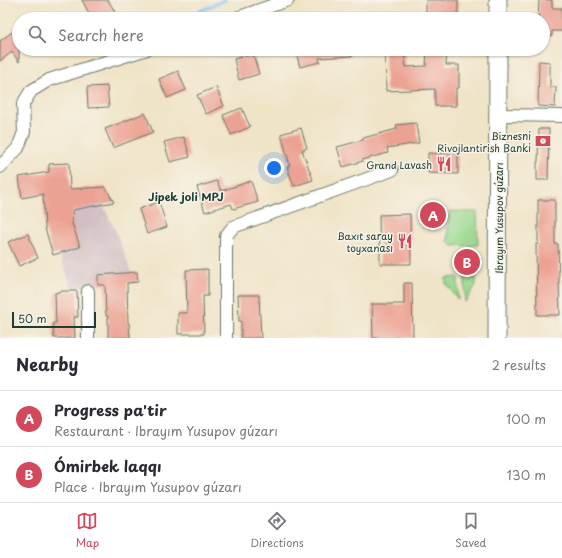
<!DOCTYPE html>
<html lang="en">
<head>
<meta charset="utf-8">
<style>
	body { margin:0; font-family:"Playpen Sans",sans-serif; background:#f7f7f7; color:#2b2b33 }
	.scale { position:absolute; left:12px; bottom:10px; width:84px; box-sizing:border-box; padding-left:4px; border:2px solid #1f3d34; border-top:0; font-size:11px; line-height:14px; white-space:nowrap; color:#1f3d34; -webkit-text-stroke:3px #f7f3e8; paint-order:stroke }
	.you { position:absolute; left:274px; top:168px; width:14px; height:14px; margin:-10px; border:3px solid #fff; border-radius:50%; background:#1a73e8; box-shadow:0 0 0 6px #1a73e833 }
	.badge { display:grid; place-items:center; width:26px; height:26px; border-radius:50%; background:#d1495b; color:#fff; font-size:13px; font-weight:700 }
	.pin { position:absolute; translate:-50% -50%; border:2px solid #fff; box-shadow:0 1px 4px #0006 }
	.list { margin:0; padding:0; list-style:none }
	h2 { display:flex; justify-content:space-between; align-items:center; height:52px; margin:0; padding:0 16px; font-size:17px }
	h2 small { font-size:13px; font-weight:400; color:#7c7c81 }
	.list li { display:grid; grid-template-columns:26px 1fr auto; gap:12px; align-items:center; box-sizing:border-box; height:56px; padding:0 16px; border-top:1px solid #e1e1e2 }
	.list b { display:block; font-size:15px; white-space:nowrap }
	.list p { margin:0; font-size:13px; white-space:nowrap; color:#7c7c81 }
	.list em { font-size:13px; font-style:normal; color:#7c7c81 }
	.icon { flex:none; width:22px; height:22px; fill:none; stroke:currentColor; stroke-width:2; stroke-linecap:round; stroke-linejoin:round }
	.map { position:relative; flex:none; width:562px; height:338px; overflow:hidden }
	.search { position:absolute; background:#fff; box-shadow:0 1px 3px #0004; left:12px; right:12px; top:12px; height:44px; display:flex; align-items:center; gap:10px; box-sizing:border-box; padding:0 14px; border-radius:22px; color:#7c7c81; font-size:15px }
	.sheet { height:164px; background:#fff }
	nav { display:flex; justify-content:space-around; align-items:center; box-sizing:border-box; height:56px; border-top:1px solid #e1e1e2; background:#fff; font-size:11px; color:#7c7c81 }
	nav a { display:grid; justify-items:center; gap:2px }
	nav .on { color:#d1495b }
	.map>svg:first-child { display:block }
	.industrial { fill:#d2bec4 }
	.green { fill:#9ad88e; stroke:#5c8a61 }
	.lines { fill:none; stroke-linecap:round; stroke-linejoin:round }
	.stream { stroke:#77baed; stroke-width:3.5 }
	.building { fill:#eca293 }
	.minor-casing { stroke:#687767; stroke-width:14 }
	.secondary-casing { stroke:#687767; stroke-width:19 }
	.minor { stroke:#fff; stroke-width:12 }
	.secondary { stroke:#fff; stroke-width:17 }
	.labels { text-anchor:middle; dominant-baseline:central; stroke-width:3; stroke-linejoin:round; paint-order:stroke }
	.poi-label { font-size:10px; fill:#1f3d34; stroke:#f7f3e8; text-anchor:end }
	.street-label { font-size:10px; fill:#1f3d34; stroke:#f7f3e8 }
	.neighbourhood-label { font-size:11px; font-weight:bold; fill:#1f3d34; stroke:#f7f3e8 }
</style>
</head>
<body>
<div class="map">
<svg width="562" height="338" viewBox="0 0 562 338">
	<rect width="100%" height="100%" fill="#f7f3e8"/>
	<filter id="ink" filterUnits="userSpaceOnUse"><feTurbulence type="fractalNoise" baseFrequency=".025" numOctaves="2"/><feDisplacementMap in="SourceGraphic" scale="8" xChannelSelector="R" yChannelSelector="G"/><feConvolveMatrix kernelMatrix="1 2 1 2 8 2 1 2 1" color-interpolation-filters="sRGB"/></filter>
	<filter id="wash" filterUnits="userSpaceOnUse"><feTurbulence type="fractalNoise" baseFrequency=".012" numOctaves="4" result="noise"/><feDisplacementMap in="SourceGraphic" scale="16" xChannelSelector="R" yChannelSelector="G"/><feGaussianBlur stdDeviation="0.9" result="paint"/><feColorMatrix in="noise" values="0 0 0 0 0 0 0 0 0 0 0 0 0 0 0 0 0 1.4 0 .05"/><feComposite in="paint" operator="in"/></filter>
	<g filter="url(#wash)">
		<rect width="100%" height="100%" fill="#f0e4c7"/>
		<path class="industrial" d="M105,187l9,15 -11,3 14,29 14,38h6l1,10 -40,3 -26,3 -13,-34 -6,1 -8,-27 -1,-37z"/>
		<path class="green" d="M451,211l26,1 1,33 -26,1 -4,-4v-25z
			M476,273v12l-11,17v-27z
			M458,277v23l-12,-17v-5z"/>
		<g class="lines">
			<path class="stream" d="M182,19l43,-19"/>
		</g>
		<g id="blocks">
			<path class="building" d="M82,0h26l11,19h-27z
				M426,0h32v19h-32z
				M539,0h13v8h10v23h-10v5h-9v-17h-5z
				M19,27v35l-7,-10 -12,9v-20z
				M295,49h56l1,7 -33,2 1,4 -20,5z
				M385,49h19l2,18 20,-1 1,-17h20l-1,16h13v23h-3v18h-21v-17l-49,2z
				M253,54l6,20 -20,6 -5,-21z
				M539,61l11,1v25h6l-1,20 -17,-1z
				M178,71l8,19 -19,8 -8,-19z
				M107,86l2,21 -21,1 -1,-21z
				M216,87l8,19 -18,8 -9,-19z
				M242,108l8,19 -19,8 -8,-20z
				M145,113l8,19 -40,16 -8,-19z
				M416,123l3,20 -32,5 1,5 -26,7 1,1 -20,6 -6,-20 26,-7v-2l34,-9 -1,-4z
				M301,128l6,20 -5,2 11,30 -19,6 -7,-19 3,-2 -9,-31z
				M539,129h10l-1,51h-11v-18h1z
				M184,137l6,20 -20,5 -6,-20z
				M428,153l30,1v20l-30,-1z
				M69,163l1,26 35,-2 9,15 -41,8 -1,13 8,24 -27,8 -8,-27 -2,-34 -21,4 -3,-21 30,-5v-8z
				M217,181l4,10 30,-10 7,21 -25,7 -2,-5 -26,8 -8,-25z
				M538,200h17v44h3l2,71h-23l-1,-71h2z
				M159,202l8,25 -20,7 -8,-25z
				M410,214l1,50h-31l-1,-49z
				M28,234l10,24 -19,8 -11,-24z
				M208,269v27h-5l1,38h-26v-21h9l-1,-43z
				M137,272l1,10 -11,1 1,40h1l1,15h-22v-22h-2l-1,-31h-7v-10z
				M404,283h8l1,55h-40l-1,-34h32z
				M61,291h16l1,26h-4l1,21h-21l-1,-15h3l-1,-30z
				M238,295h21l2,43h-20v-17h-2z"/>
		</g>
	</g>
	<g filter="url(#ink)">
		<use href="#blocks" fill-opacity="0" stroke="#687767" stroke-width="1"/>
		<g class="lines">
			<defs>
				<path id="minor" d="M234,19l54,-19
					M498,115l64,1
					M0,167l18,-19 6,-16 -1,-28 8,-13 18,-11 98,-31
					M88,291v47
					M226,338v-102l7,-9 159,-57"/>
				<path id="secondary" d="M498,0v19
					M497,338l1,-289"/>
			</defs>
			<use href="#minor" class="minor-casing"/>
			<use href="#secondary" class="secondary-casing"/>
			<use href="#minor" class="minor"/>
			<use href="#secondary" class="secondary"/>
		</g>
	</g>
	<defs>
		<symbol id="bank-bare" viewBox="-9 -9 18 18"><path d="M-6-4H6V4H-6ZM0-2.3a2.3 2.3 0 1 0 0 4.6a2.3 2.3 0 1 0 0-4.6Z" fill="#d1495b" stroke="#f7f3e8" stroke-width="2.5" paint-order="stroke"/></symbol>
		<symbol id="restaurant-bare" viewBox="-9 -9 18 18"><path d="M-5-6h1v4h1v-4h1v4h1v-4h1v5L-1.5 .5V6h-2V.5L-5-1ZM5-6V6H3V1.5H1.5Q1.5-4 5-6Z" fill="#d1495b" stroke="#f7f3e8" stroke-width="2.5" paint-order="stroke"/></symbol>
	</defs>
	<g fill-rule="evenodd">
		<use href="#bank-bare" x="532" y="130" width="22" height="22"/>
		<use href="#restaurant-bare" x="433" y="153" width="22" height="22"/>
		<use href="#restaurant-bare" x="394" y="230" width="22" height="22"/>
	</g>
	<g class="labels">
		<g class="poi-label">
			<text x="531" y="135">Biznesni<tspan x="531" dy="12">Rivojlantirish Banki</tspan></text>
			<text x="432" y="164">Grand Lavash</text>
			<text x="393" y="235">Baxıt saray<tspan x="393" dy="12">toyxanası</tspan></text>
		</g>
		<g class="street-label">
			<text transform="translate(498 218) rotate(-90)">Ibrayım Yusupov gúzarı</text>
		</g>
		<g class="neighbourhood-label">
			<text x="186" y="196">Jipek joli MPJ</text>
		</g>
	</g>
</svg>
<div class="scale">50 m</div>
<div class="you"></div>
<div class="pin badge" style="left:433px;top:215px">A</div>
<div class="pin badge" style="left:467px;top:262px">B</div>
<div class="search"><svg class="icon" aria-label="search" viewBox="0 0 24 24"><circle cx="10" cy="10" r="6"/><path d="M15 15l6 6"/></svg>Search here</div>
</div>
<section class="sheet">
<h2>Nearby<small>2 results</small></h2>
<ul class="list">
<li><span class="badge">A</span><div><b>Progress pa'tir</b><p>Restaurant · Ibrayım Yusupov gúzarı</p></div><em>100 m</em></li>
<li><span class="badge">B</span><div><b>Ómirbek laqqı</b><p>Place · Ibrayım Yusupov gúzarı</p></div><em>130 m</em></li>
</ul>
</section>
<nav>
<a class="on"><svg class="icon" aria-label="map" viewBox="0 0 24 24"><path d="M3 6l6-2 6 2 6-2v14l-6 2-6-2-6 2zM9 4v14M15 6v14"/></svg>Map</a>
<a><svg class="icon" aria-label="directions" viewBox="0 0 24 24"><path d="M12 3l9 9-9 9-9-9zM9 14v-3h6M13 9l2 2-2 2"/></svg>Directions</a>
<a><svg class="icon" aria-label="saved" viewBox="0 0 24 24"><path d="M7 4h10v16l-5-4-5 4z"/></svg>Saved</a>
</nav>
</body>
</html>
